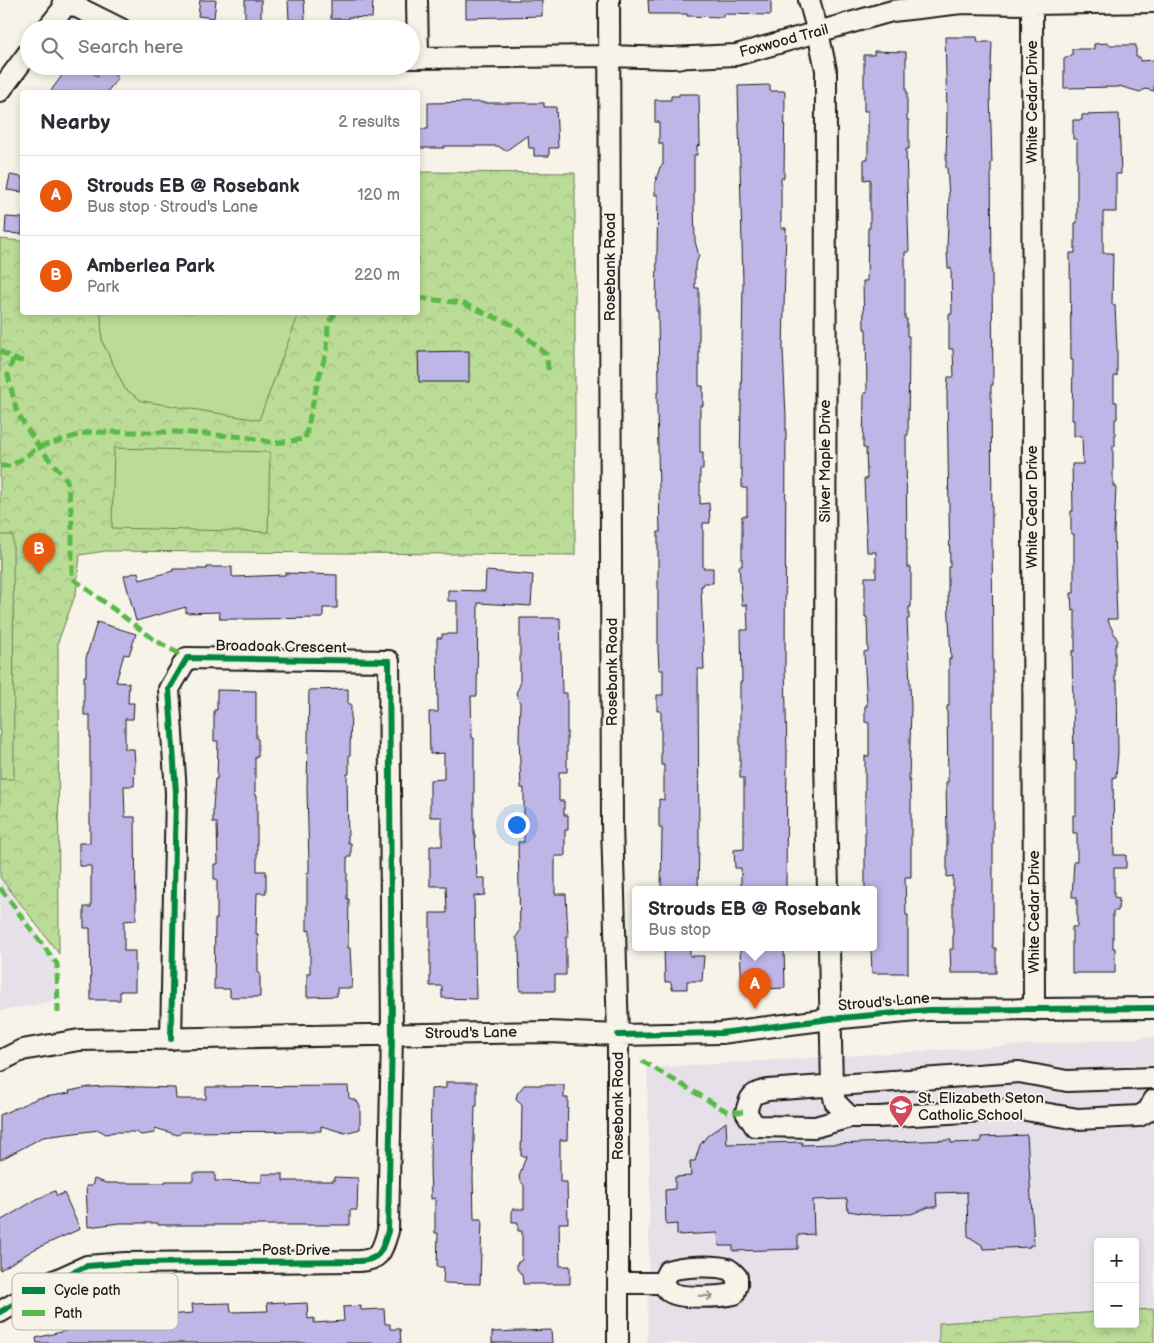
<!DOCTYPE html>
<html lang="en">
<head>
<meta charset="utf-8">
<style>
	body { margin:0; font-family:"Balsamiq Sans",sans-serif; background:#f2f2f3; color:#2b2b33 }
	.controls { position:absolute; right:15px; bottom:15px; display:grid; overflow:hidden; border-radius:5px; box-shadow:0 2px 8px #0003 }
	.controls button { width:45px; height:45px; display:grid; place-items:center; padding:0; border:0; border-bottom:1px solid #e1e1e2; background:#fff; color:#2b2b33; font:25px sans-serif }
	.you { position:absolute; left:516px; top:824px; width:18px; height:18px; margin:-12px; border:4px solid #fff; border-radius:50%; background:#1a73e8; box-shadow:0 0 0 8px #1a73e833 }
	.badge { display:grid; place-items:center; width:32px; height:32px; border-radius:50%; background:#ea580c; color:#fff; font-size:16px; font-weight:700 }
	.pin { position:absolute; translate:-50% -41px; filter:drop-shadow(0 1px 2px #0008) }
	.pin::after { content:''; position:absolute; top:26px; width:18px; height:15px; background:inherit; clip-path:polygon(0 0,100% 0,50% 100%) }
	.popup { position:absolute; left:632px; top:886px; width:245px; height:65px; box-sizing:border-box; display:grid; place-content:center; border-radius:5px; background:#fff; filter:drop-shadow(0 1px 4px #0005); font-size:16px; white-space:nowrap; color:#7c7c81 }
	.popup b { font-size:19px; color:#2b2b33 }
	.popup::after { content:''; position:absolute; left:50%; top:100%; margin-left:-10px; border:10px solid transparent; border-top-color:#fff }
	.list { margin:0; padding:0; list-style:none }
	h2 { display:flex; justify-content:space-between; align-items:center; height:65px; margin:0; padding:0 20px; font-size:21px }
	h2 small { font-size:16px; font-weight:400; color:#7c7c81 }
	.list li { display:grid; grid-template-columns:32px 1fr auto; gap:15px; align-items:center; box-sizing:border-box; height:80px; padding:0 20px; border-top:1px solid #e1e1e2 }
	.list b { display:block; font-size:19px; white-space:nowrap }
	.list p { margin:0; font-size:16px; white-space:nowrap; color:#7c7c81 }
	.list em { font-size:16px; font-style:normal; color:#7c7c81 }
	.icon { flex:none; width:28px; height:28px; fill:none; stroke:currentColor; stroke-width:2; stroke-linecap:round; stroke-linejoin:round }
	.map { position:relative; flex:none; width:1154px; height:1343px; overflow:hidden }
	.search { position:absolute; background:#fff; box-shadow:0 2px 8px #0003; left:20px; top:20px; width:400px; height:55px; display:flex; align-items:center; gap:12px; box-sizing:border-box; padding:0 18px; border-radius:28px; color:#7c7c81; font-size:19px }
	.panel { position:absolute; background:#fff; box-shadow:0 2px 8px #0003; left:20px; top:90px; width:400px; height:225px; border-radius:5px }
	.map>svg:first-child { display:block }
	.built { fill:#e6e1e8 }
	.park { fill:url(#park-crowns); stroke:#6b7c59 }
	.garden { fill:#badc96; stroke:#6b7c59 }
	.building { fill:#bfb6e8; stroke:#1c1c1c }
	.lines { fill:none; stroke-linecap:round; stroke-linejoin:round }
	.minor-casing { stroke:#1c1c1c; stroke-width:24 }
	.minor { stroke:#f7f3e8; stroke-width:20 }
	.quiet { stroke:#58b947; stroke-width:5; stroke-dasharray:10 5; stroke-linecap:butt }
	.cycleway-casing { stroke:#f7f3e8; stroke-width:9 }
	.cycleway { stroke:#00873e; stroke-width:6 }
	.oneway { stroke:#94928c }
	.labels { text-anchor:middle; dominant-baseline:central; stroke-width:4; stroke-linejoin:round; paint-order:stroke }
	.street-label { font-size:15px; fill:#1c1c1c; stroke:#f7f3e8 }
	.poi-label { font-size:15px; fill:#1c1c1c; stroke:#f7f3e8; text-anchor:start }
	.key { fill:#f7f3e8; stroke:#b5b2ab; stroke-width:1 }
	.key-label { font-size:14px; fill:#1c1c1c }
</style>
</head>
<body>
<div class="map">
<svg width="1154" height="1343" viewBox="0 0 1154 1343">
	<defs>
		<pattern id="park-crowns" width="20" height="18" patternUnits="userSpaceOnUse" patternTransform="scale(1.25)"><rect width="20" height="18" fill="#badc96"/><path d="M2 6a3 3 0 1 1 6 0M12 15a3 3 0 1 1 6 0" fill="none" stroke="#9fbc81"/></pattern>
	</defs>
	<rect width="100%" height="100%" fill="#f7f3e8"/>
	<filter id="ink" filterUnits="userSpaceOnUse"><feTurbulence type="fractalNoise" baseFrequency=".02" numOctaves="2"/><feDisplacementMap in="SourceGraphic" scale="10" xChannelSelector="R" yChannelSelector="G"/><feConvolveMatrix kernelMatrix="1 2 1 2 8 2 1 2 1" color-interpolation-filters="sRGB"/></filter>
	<g filter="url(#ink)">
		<path class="built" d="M0,877l58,88 3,35 -61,11z
			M1154,1037v272l-19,1v-68h-37v70l-159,11v20h-292l3,-156 -3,-119z"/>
		<path class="park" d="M418,172l157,1v382l-470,-4 -25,4 -4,38 -18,49 1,312 -59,-77v-638l22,2v71h396z
			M1154,1309v34h-215v-20l159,-11v12h37v-14z"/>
		<path class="garden" d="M101,313v-1l198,1 -40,107 -117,-19 -17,-12 -23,-48z
			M114,448l156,4 -2,80 -156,-4z
			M0,535h13l1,244h-14z"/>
		<path class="building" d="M200,0h16l-2,18 -16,-2z
			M245,0h16v20h-16z
			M288,0h16l1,20h-16z
			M331,0h42l-1,18 -24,-1v2h-17z
			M466,0h76v16l-76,2z
			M648,0h123v15l-48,-1v3l-36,-1v-2h-38z
			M945,37h32l1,5h14l-2,52 2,69h-1l2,222h-2l2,282v281h3v25h-45l-1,-24h3v-73l-6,1v-44l-1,-51h2l-1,-76h2v-47h2l-3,-62v-30h2l-3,-173 1,-17h6l-1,-28h-4v-35h3l-1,-46h-3l-1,-19 2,-52 -2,-29h-1l1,-58z
			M1109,43v2h27v12h4v4l14,-1v31l-9,-2 -5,3 -21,-6v1l-55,1v-29l8,-4v-6h22v-5z
			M874,51l32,1v39h1v29h2v29h-3l3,103h-4v67h2v17h2l-1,99h-2l1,132h4v40h-2v12h-2l4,88 -2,74h1l1,21v75h-6l1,38h2v58h-36l-1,-24h3v-59h-9v-134h4v-33l-4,-1v-16h2l-3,-54 4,-1 -1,-34h-2v-40h11v-25h-9l-3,-73h3l-1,-31h-3l1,-55h3l-1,-64h-2l-1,-48h4l1,-53h2v-49l-6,1v-21h4v-48h-4v-56h10z
			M69,66h15l13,10 7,-9 14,11 -11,14h-57z
			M770,85v6h15l-1,87h-3v50h5l-3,121 3,68 -1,250 2,85 -1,138h-45v-22h-6l-1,-18 10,-1v-71h-4v-96h2l-1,-52h7l-1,-25h-5l-3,-39h3v-50h5v-28h-5v-20l-2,1 3,-186 -5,-197z
			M679,94h20l1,51 -3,1v9h-3v49l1,37 4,15 -4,10v22h4v98h4v20h-3v46h3v17h-3v35l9,-1 1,20h-7v45h10v15h-9l-1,3h-2l3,83h-6l1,176 -1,45h-37l1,-62h-3v-29l5,1v-35h-3v-54h-4v-16h6v-25h-4l-1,-22v-116h2l-3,-125v-15h2l-1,-81h-2l2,-116h-3v-12l5,-16 3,-2v-21h-4v-22h-4v-22h16v-4h8z
			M482,102v1h62v4h12l2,41h-9v8h-15v-8h-5l-1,-13 -21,15h-3l-6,-4h-54v2h-26v-19h10v-26z
			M1119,114l2,60h-5v38h-13v41h10l-1,52h3l2,44v27h-3v26h3v17h-2v27h-2v40h3l-2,47 3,86h-10l11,22 -3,6v34h2l1,71 -2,25h-3l1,78h12v13h-12v29l5,1 -1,13h-5v37h2v25h-43v-46h5v-30h-5l2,-36h3v-28h-4v-18h3v-54h-2l-2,-110h3v-41l-3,1 -1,-18h3v-59h-3v-23h2l-1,-47h11l-1,-28h-8v-16h-2l1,-60h-2l-1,-107h5v-30h2v-84h-4v-19h9v-5z
			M10,175l12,2v15l-15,-2z
			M6,217l16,1v16l-17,-1z
			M469,351v31h-50l-1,-30z
			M207,567h25v9l2,1 51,-2v-2l52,2v33h-14v10l-70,1h-33l-1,-7 -33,1v-6l-50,14 -12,-45 14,-4 2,8 33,-9v-2h34z
			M486,571l47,4 -2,31 -53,-3 -1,93h-6l1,42h2v96h1l2,44h8v17l-11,1 2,103 -34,-1v-12h-12v-73h17l-1,-27h-16v-40h12v-29h-12v-37l14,-1v-26l-14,1 -1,-42h9l-1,-74h5v-4h15v-33h-9v-11l37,1z
			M520,618h40l2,75h5v79h-8v29h5v14h4v15h-3v26h-10v38h11l2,43h-2v38h-11v16h-35l-1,-44 -3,-10 4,-6 -2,-89h6v-54h-3l-2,-50 1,-35 -4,-10 4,-8z
			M97,622l39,12 -7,21 -5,-1 -8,28 13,1 -1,20h6l-1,16h-8v30h9l1,15 -1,22h-10l1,31h10l1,103 -12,1v30h11v40h-15v9h-29l-1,-72h-6v-21h7v-41h-12v-23h11v-128h-6v-39h2v-18z
			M348,689v15h3l-1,51h-1v19h-2l1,69h3v14h-4v42h2l-1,49h2l2,40h-15v8l-30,1v-24h3v-43l-3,1v-58h2v-9l-2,-74 2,-100z
			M217,690l39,1v47l2,1v18h-3v38h2v76h9v22h-9l-1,41h2v39h2v24h-30v-8h-16l1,-70h2v-40h-3v-15h4l-1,-41h-4v-15l2,-29h2l1,-38h-4v-31h3z
			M740,948h44l1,40 -43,2z
			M664,949h26v7h14l-2,25h-15v8h-15l-1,-7h-6z
			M446,1082h31v24h-2l-2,71 1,42h8l-2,65 -37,-1 1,-16h-7l1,-34h-3v-35l-4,1 -1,-33 1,-77 15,-1z
			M524,1085h40v13h4l-1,42h-7v42h7l1,41h-9l1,43h10v18h-47l-1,-9 -5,-6v-6l5,-3v-29h-4v-9h-6v-13h12v-24l-4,-4 -1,-4 7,-21h-5l1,-51 -6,-5 1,-6z
			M108,1086l67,2 1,11h30v-12l142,-1 1,12 8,3 3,5v23l-15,4 -24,-7v5l-139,1 -4,3 -23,-7v5l-14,2 -5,-3h-22l-8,2 -7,-4 -56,7 -43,23v-45l38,-17 32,-5 -1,-2 20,-4z
			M726,1122l1,22 75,-2v3l149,-5v3l30,-1v-5l46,-2 7,110h-4v2l-47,2 -1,-4 -14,-9 -1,-44 -31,1 1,14h-8l-18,7 -37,1 -26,-4 -1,-12 -34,1 1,34 -16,1v14l-65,2v-5h-14l-1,-13 -41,2v-11l-11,1 -1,-35 10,-1v-12l16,-1 -1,-15h5l5,-16 7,-9z
			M193,1173h22v8l47,1v-8h21v7h51v-4l24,1 -1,32h-7v15h-192v-2h-38l-32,4 -2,-41h6l2,-7 12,4h59v-2h28z
			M55,1191l2,5 7,-3 16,36 -45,20 -35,21v-49l37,-22z
			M285,1302v2l22,-1 1,16 6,-1v5l30,-2 -1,-14 18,-1v4l23,-1 1,15h5v5h10l1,14h-364l-1,-5 41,-10 -1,-11 16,-2v5l25,-1 -1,-15h39v12l38,-3 -1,-9 38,-1 1,9 37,-1 -1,-8z
			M551,1330l1,13h-60v-11z"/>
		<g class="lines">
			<defs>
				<path id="minor" d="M63,0l58,29
					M417,0l1,57
					M609,0l3,824 6,211v308
					M809,0l9,32 8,38 -1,690 3,130
					M1032,4l2,1006
					M47,29l23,-29
					M411,58l198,-2 62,2 65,-3 156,-44 70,-8 70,1 122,-2
					M0,91l29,-39
					M829,948l3,139 3,15 15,15h28l142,-8 58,10 61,-3 9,-5 6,-11
					M0,1061l22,-11 57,-10 470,-8 69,3 103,-2 109,-14 98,-9 226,-2
					M850,1117l-35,10 -60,-1 -9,-14c5,-17 5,-18 22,-22l251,-18 48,9 87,-3
					M618,1283h44c3,3 5,7 8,9 10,7 52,5 64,2l3,-9v-8c-3,-3 -5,-6 -9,-8 -14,-4 -46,-3 -60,2l-6,12
					M0,1312l54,-31 33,-15 38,-3 234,-2c22,-1 23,-11 29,-30l4,-197 -3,-373 -202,-3 -18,31 7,104 -5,246"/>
			</defs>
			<use href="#minor" class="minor-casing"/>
			<use href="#minor" class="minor"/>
			<path class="quiet" d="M418,298l44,5 51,22 33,29 3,19
				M0,351l13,8 -5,16 9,38 22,34 28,33 5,36v62l84,63 31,17
				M13,359l15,3
				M0,466h11l28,-19 50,-15h87l70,5 28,6 31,-4 13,-59 9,-30 1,-28 9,-10
				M0,888l57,76 1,49
				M642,1061l86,51h18"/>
			<defs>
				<path id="cycleway" d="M618,1035l103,-2 109,-14 98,-9 226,-2
					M0,1312l54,-31 33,-15 38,-3 234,-2c22,-1 23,-11 29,-30l4,-197 -3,-373 -202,-3 -18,31 7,104 -5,246"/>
			</defs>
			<use href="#cycleway" class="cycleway-casing"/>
			<use href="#cycleway" class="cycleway"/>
		</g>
		<defs><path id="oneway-shaft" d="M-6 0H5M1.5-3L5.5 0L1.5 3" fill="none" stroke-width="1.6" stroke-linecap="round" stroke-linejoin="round" transform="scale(1.25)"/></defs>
		<use class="oneway" href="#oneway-shaft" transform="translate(706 1296) rotate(2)"/>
	</g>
	<defs>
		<symbol id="school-pin" viewBox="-11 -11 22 30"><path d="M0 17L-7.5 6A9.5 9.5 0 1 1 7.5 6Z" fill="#d1495b" stroke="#f7f3e8"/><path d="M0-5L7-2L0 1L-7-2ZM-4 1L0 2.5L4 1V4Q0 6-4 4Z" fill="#fff"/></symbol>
	</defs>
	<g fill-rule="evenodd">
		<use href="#school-pin" x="887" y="1093" width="28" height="38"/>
	</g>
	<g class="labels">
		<g class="street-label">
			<text transform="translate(784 41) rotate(-15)">Foxwood Trail</text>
			<text transform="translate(1032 102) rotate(-90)">White Cedar Drive</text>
			<text transform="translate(610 267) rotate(-90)">Rosebank Road</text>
			<text transform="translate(825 461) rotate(-90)">Silver Maple Drive</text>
			<text transform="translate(1032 507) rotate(-90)">White Cedar Drive</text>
			<text transform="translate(281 647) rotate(1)">Broadoak Crescent</text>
			<text transform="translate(612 672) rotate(-90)">Rosebank Road</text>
			<text transform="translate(1034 912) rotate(-90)">White Cedar Drive</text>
			<text transform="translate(884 1002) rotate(-5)">Stroud's Lane</text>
			<text transform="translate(471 1033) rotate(-1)">Stroud's Lane</text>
			<text transform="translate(618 1106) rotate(-90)">Rosebank Road</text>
			<text x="296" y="1250">Post Drive</text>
		</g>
		<g class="poi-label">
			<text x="918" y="1098">St. Elizabeth Seton<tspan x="918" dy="17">Catholic School</tspan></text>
		</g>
	</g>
	<rect x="12" y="1273" width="166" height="57" rx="8" class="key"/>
	<rect x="22" y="1287" width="23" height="7" fill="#00873e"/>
	<rect x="22" y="1310" width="23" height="6" fill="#58b947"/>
	<g class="key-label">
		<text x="54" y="1295">Cycle path</text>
		<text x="54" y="1318">Path</text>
	</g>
</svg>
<div class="controls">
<button>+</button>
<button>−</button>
</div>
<div class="you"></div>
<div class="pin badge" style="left:755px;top:1009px">A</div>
<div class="popup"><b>Strouds EB @ Rosebank</b>Bus stop</div>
<div class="pin badge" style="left:39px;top:574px">B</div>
<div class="search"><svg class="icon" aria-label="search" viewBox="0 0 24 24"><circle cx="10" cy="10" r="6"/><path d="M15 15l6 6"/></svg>Search here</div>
<section class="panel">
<h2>Nearby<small>2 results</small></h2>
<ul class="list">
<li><span class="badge">A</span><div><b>Strouds EB @ Rosebank</b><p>Bus stop · Stroud's Lane</p></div><em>120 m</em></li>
<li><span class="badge">B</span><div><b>Amberlea Park</b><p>Park</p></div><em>220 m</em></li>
</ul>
</section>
</div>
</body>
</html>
